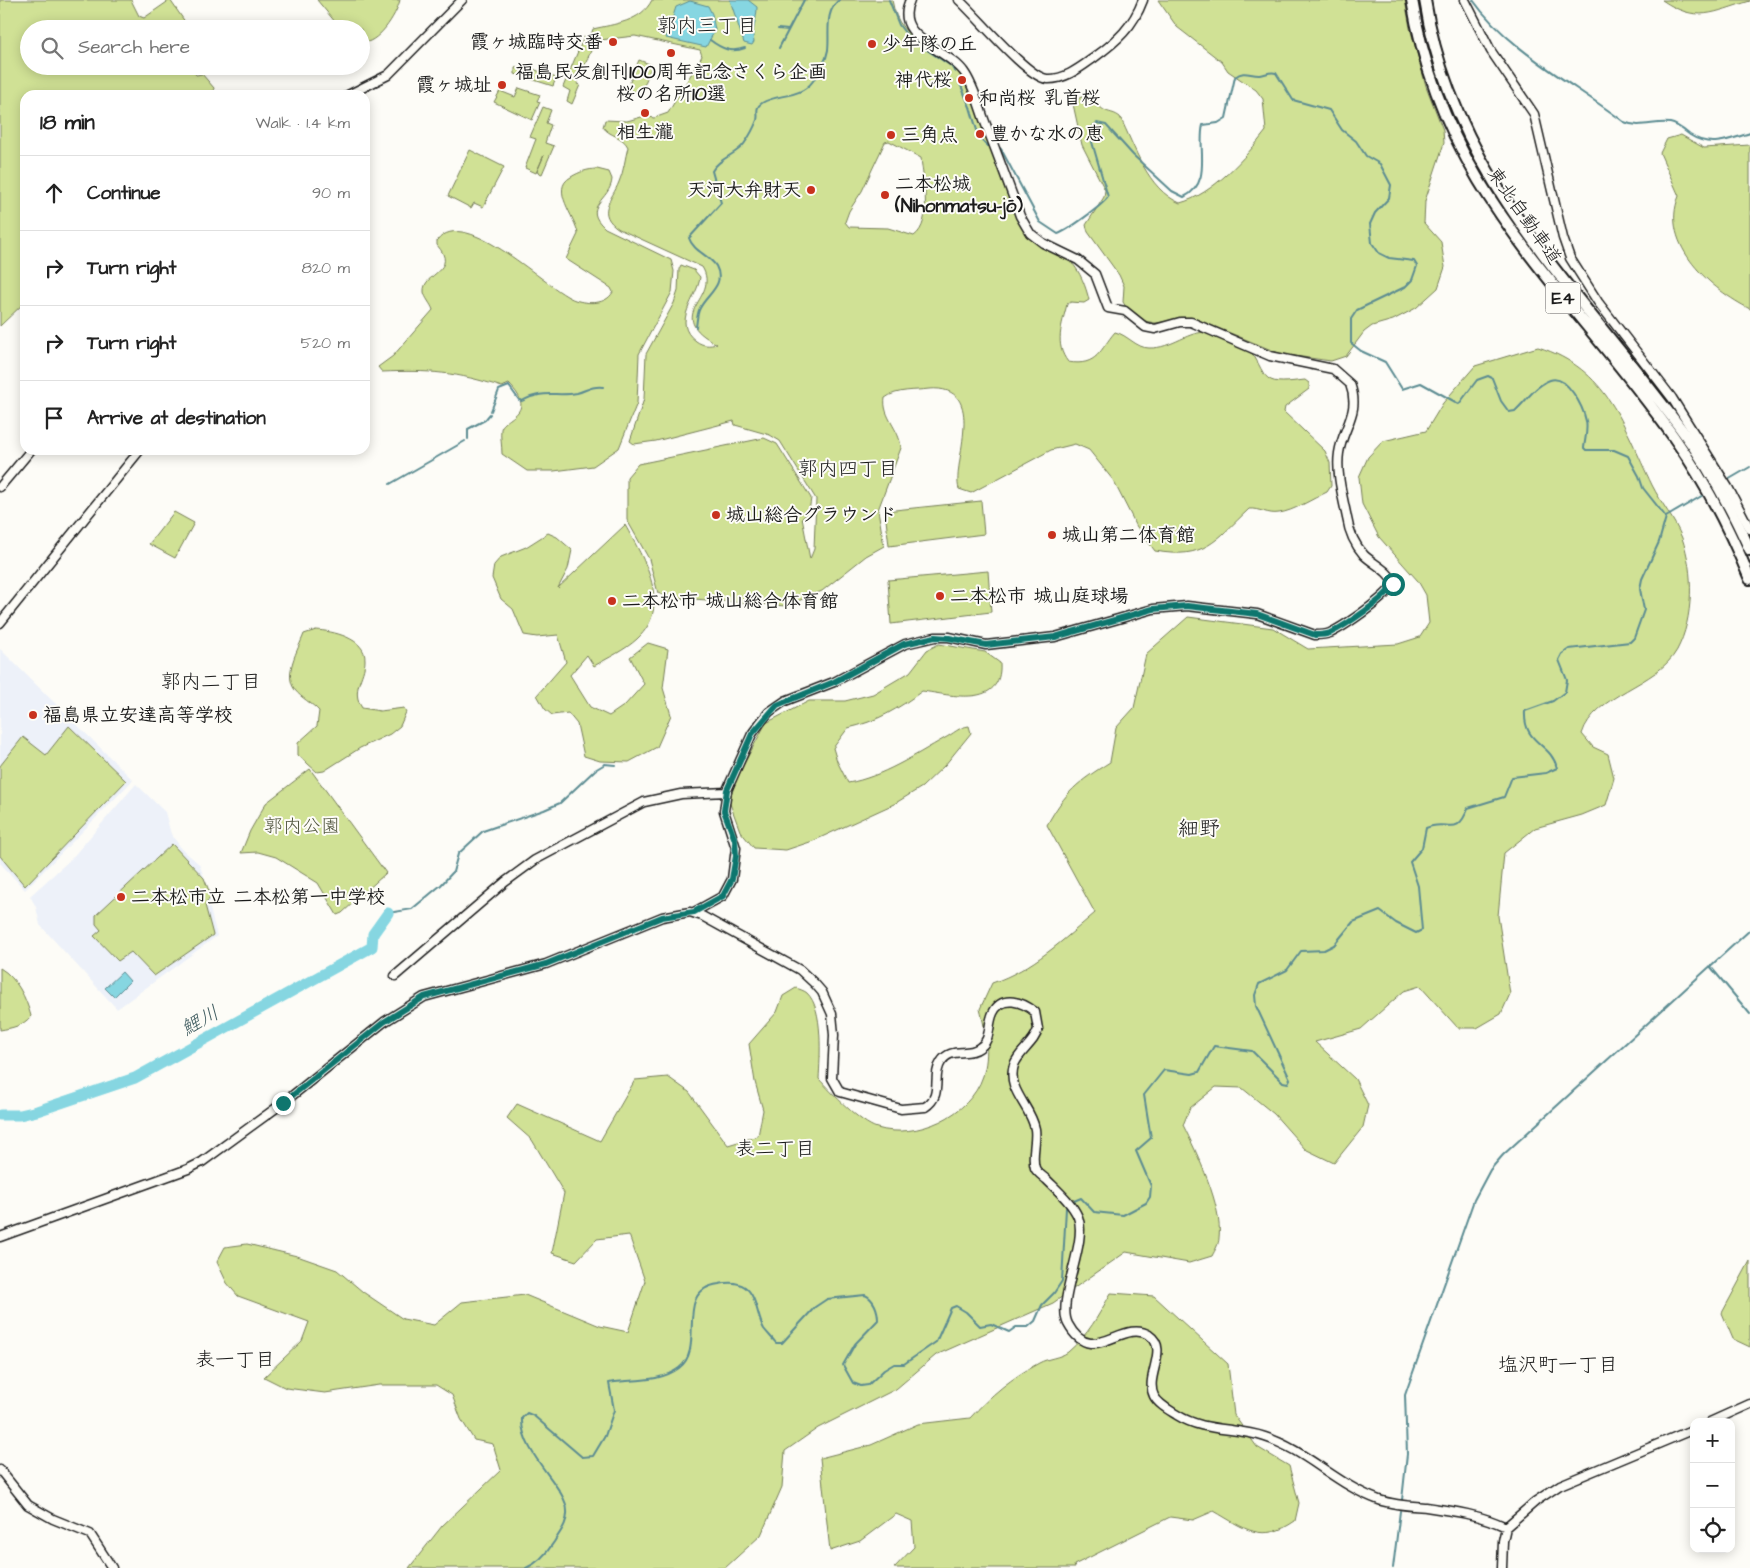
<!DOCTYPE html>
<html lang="en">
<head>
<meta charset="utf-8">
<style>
	body { margin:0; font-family:"Architects Daughter","Klee One",sans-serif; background:#f6f6f6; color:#222 }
	.controls { position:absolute; right:15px; bottom:15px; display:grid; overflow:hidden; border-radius:10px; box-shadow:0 2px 12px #0003 }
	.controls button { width:45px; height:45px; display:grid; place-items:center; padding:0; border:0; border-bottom:1px solid #e0e0e0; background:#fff; color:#222; font:25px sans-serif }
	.stop { position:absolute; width:15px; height:15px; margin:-11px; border:4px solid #0f766e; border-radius:50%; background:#fff }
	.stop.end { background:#0f766e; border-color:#fff; box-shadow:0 1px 5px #0008 }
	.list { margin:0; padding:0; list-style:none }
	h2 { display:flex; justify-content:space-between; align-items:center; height:65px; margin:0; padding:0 20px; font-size:21px }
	h2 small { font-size:16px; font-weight:400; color:#767676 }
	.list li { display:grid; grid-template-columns:32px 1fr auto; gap:15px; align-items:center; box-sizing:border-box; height:75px; padding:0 20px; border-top:1px solid #e0e0e0 }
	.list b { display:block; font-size:19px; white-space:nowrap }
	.list em { font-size:16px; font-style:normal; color:#767676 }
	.icon { flex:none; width:28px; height:28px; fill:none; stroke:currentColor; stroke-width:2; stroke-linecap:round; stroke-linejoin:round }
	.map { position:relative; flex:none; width:1750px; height:1568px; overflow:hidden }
	.search { position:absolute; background:#fff; box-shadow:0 2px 12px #0003; left:20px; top:20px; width:350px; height:55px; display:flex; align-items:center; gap:12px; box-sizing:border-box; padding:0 18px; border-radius:28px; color:#767676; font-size:19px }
	.panel { position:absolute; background:#fff; box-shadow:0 2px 12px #0003; left:20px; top:90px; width:350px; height:365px; border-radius:15px }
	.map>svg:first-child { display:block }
	.built { fill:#edf1f9 }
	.green { fill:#d0e195; stroke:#767e58; fill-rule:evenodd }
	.water { fill:#86d6e1; stroke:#5c8c92 }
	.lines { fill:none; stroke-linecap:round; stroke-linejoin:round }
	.stream { stroke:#5c8c92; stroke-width:2 }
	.river { stroke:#86d6e1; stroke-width:11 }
	.secondary-casing { stroke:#1c1c1c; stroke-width:11 }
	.highway-casing { stroke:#1c1c1c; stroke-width:14 }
	.secondary { stroke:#fdfcf7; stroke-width:8 }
	.highway { stroke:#fdfcf7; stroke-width:10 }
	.route { stroke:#0f766e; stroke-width:6 }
	.poi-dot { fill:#c8321e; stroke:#fdfcf7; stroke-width:2 }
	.labels { text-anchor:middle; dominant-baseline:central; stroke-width:4; stroke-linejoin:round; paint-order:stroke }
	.shield { fill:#fdfcf7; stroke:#605f5e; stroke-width:1 }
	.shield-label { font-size:18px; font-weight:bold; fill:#1c1c1c }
	.poi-label { font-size:19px; font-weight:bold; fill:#1c1c1c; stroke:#fdfcf7; text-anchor:start }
	.street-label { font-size:19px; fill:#1c1c1c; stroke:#fdfcf7 }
	.park-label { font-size:19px; fill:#525740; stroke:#fdfcf7 }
	.neighbourhood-label { font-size:20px; fill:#1c1c1c; stroke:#fdfcf7 }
	.water-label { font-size:20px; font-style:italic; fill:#415d61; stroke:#fdfcf7 }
	.quarter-label { font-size:21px; fill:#1c1c1c; stroke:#fdfcf7 }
</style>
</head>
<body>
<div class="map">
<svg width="1750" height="1568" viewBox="0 0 1750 1568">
	<rect width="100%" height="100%" fill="#fdfcf7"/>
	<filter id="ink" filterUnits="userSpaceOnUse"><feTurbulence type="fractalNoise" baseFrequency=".02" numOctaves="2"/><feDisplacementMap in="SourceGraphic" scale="10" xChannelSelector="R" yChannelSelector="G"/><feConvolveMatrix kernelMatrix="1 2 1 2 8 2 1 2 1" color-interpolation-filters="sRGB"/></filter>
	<g filter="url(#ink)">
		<path class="built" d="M0,649l133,131 -108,110 -25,-27z
			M136,784l29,28 6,22 11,15 17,15 13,33 -3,8 8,31 -100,73 -77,-84 -4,-18 -6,-11 41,-37z"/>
		<path class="green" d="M0,0h131l8,16 5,2 26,-18 20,29h-161v37h161l6,9 6,-1 12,14 -2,7h-187v207l-25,24z
			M317,0h83c-4,16 -22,44 -39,43v-14h-20z
			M652,0h240c8,48 47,42 67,73 20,32 32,76 45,113 6,15 11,32 20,45 16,21 34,18 47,31 9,9 15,25 18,38l-5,3 -13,-1 -4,2c-5,21 -13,40 1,58 30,5 32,-13 47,-30 13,3 21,16 34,16 23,1 41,-19 59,-15 10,3 39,15 45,22 6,7 9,21 18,25 8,4 24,1 34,0l4,3v6l-24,18 -1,5 41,39 5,12 1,23 -4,6c-15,7 -33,19 -48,21 -11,2 -20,-5 -30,-4 -34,32 -44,51 -94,42l-18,-24 -24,-47 -24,-30 -14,-6 -24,6 -80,43 -12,-4c-8,-25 31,-105 -30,-100 -14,2 -32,0 -44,9 -3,19 15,31 16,50l-23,62 6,36 -18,10 -44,35 -36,15 -119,-9 -9,-4 -9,-34 -22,-39v-43l11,-13 126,-26 13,6 34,54 -2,14 -7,6 8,41 4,-10 2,-50 -36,-58 -10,-6 -35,-10 -1,-4 -78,20 -22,3 -4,-3 14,-42 2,-45 28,-51 4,-12 1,-22 2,-4 13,5 6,7c-2,21 -30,45 -4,64 7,5 13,5 21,3 -57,-30 5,-45 -15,-77l-83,-38c-24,-16 -7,-29 0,-47 5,-11 6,-24 9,-35 -5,-11 -19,-11 -25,-20l2,-7 22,1 18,-5 9,2 14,-5 34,-57 -2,-6 -65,-14 -35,4 -9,-5 2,-6c21,-5 48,-7 59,-29zM889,141l32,17c2,21 12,65 -7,78l-26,-8 -39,-1 -4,-5 4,-11 13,-20 23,-49z
			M1158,0h247l5,28 16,58 17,44 1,13 -19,58 -1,22 17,19 4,25 -7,21 -22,20 -23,12 -21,6 -8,6 -18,24 -15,5 -50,-7 -87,-36 -39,5 -10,-2 -19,-14 -3,-5 1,-16 -5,-11 -31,-43 -2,-7 18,-28 1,-7 -23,-45 -9,-41c16,-19 21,2 33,7 5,2 9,2 14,6 15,30 27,72 60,86 32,-8 66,-46 86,-72l-3,-32 -7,-9 -28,-19 -6,-9 -45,-35z
			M1662,0h88v1c-37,11 -53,23 -88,-1z
			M584,37l11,4 -18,43 3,1 -8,19 -5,-3 3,-10 -7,-4z
			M639,60l13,5 -10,26 -2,-1 -2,3 -11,-4z
			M523,65l33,13 -3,8 -38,-12v-6z
			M519,88l21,7 -3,6 3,1 -8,18 -38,-18 6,-11 15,6z
			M543,107l8,3 -5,13 5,2 -6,18 9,3 -12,28 -5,-2 7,-17 -8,18 -11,-5 11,-29 -6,-2z
			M1681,135l23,13 46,-3v164c-38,-19 -91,-64 -71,-113l-19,-43 7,-14z
			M470,150l34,17 -21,40 -9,-4 -3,5 -23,-12z
			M597,169l12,3 3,7c-1,21 -32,27 -7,49l66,32 3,11 -2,21 -33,62 -2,49 -18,45 -26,18 -39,5h-27l-25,-17c0,-8 -2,-18 -1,-25 2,-12 38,-15 8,-45l-7,3c-46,-15 -72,-17 -120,-15l-4,-5 15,-11 40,-46c-2,-6 -8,-12 -9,-18 -2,-19 36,-21 13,-47v-4c28,-38 111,50 138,59 13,4 31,5 38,-8l-2,-4 -45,-29 12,-25c-2,-17 -29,-45 -7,-57 8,-5 17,-8 26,-8z
			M1538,347c70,22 85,78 114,138 9,18 23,35 30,53 12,34 12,80 -5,112 -20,36 -83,44 -95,84l11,13 15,7 6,24 -8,27 -24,10 -47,13 -31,25 -6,63 12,78 -9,20 -24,14h-19l-38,-42 -16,5 -43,38 -46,13 40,37 13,26 -5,22 -29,36 -29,-14 -31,-35 -32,-26 -26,-1 -26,21 -7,17c14,28 40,82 36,113 0,6 -4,12 -7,18l-23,7 -63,-11 -73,51 -117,52 -40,34 -78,39 -33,23 -3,36 -21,48 -36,33h-316l33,-42 59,-56 -8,-26 -19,-4 -13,-21 -9,-24 -16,-10h-57l-54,8 -39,-5 -22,-11 38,-36 7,-19 -71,-26 -11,-13 -10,-21 8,-15 22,-3 50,12 40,14 26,22 40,27 31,6 28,-23 63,-7 75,31 28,6 17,-51 -16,-46 -32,4 -21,22 -24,-8 12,-60 -32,-53 -25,-22 10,-14 83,37 35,-61 33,-3 21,15 39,53 30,-9 5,-26 -8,-28 -6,-38 28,-32 6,-16 13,-8c3,1 9,3 11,5 17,16 13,65 12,86 13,14 41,44 58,49 39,12 93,-12 106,-52 7,-23 3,-44 -3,-67l12,-26c41,-14 71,-43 103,-70l-48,-88c18,-33 31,-43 63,-63l6,-34 18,-20 12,-54 42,-37 85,11 35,21 90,-5 22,-7 9,-14 -3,-28 -8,-14 -39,-44 -17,-33 -3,-27 9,-20 15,-16 43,-10 17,-28 32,-37z
			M981,501l3,33 -95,12 -4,-35z
			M174,512l20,11 -19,35 -26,-14z
			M625,525c19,34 48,81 12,114 -12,11 -29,19 -43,27l-7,-11 -17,20 20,32 19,9 16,-11 19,-21 -14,-27 18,-14 20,6 -5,39 8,27 -14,32 -28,15 -29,-1 -16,-5 -7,-32 -9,-11 -16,2 -7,-6 -8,-14 29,-33 -8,-27 -21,2 -13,-2 -11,-26 -12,-10 -9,-21 2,-13 7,-8 25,-10 22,-14 9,4 15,13 -4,19 -10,19z
			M988,571l3,41 -100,12 -3,-44z
			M316,630c16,1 50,8 49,30 0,18 -15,29 -3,48l18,3 24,-3 2,4 -6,14 -10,8 -30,14 -36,23 -7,1 -19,-17v-12l19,-17 2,-15c-7,-8 -18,-13 -24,-21 -12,-16 3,-40 9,-56z
			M939,644l46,8 15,11c3,46 -49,32 -78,28 -24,18 -46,31 -74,37l-15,20 4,13 11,22c34,-6 67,-28 97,-45 8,-4 14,-11 24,-12l2,7 -26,32 -23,22 -28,17 -81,37 -27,9 -32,-2 -14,-17 -11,-30 10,-28 27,-50 43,-22h36l28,-7 37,-22 17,-22z
			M69,726l57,55 -101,105 -25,-30v-90l23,-29 23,18z
			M310,769l76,104 -44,40 -5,2 -19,-32 -42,-26 -18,-5 -17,1 9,-22 16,-28z
			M172,844l32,34 7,18 -6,9 8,30 -59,41 -23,-24 -13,9 -24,-25 7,-6 -5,-6v-9z
			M0,968c17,10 26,30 31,48 -8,10 -19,12 -31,14z
			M1750,1261v86l-17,-8 -11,-26z
			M1111,1293l43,3 74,68 6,51 23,32 32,19 10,37 -4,18c-33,23 -50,8 -81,-10l-21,9 -23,-3 -96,48 1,3h-181l20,-21 -2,-26 -16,-7 -36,27 -30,10 -10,-93 51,-13 47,-21 52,-6c21,-23 41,-40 69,-55 9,-5 21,-5 29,-11 21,-18 30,-36 43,-59z"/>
		<path class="water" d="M730,0h18l9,7c0,14 -6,23 -3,35l-2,3 -8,-2z
			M690,1l18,5 4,8 3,16 -9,17 -40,-9 10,-31z
			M122,972l8,9 -16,16 -9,-9z"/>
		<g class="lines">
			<path class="stream" d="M889,0l10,25 10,13 42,28 4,6
				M1473,0c35,50 103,85 151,122 16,7 30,-1 46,1 7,1 15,8 20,12 20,13 39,5 60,-2
				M778,29l10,1
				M710,40c12,9 21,13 35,8
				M779,48l25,-48
				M959,81l11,26 9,30 9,9h5
				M997,146l4,3 39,73 18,12c9,-3 45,-29 50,-37l-16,-55 1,-16 4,-3 9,2 27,30 39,36 12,6c29,-14 13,-49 19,-72l15,-2 8,-5 9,-41c9,-7 14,-2 24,-2 6,0 10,-4 17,-2l17,27 36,10 13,20 14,11 10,15 14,8 11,21 -2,13 -14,15 -5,11 2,19 7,10 10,5 25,3 3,5 -5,14 -7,7 -48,23 -6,9v24l10,8 24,11 17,27 19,-6 38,21 18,-24 11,-4 4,2 9,23 8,11 6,-1c11,-10 21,-26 35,-31 17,-6 33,27 36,41 2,9 -1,18 -2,27l2,2h28l14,6 11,20 4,12 23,29
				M696,327c1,-6 1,-14 4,-19 7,-14 26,-23 16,-42 -7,-11 -23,-15 -27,-28l32,-35 -9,-32c7,-13 24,-16 32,-27 5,-7 10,-16 13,-24 2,-6 -3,-12 5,-17 16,-10 38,-4 51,-22 6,-8 13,-20 15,-31 2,-17 -4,-38 11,-50
				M491,411l8,-21 10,-4 10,14 3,1c21,-12 34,-4 55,-8 9,-2 15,-8 26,-6
				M468,439v-10l17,-9 5,-6
				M1726,481l24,-14
				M390,484l75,-43
				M388,913l24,-4 29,-24 12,-13 5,-18 25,-23 61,-21 16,-7 35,-33 10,-6 10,1
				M1710,966l40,48
				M1074,1201l7,-3 13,14 29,3 23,-12 4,-6 1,-11 -15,-35 15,-13 -7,-43 20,-25 28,4 7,-2 15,-26 38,5 31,31 5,1 2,-4 -34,-73 -1,-11 4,-11 28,-14 14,-19 23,-1 10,-5 19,-23 27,-11 16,12 20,10 6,-3 -4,-44 -8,-24 12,-14 4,-20c21,-10 31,11 42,-20l36,-11 8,-20 34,-4 11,-5c-6,-26 -34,-23 -32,-57l28,-10 12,-9 2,-12 -8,-20 3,-6 7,-5 61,-7 4,-4 10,-28 -4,-21 2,-10 17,-37 7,-25 39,-23
				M1402,1500l5,-46 -2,-59 69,-195 16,-30 13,-15 247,-225
				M526,1568c12,-5 21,-15 28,-26 6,-10 14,-19 13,-31 0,-24 -47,-57 -45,-93l5,-5 7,3 48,41 11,-1 12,-20 9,-26 -5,-27c23,-4 50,0 70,-15 28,-20 -7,-78 40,-84 9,-2 19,-2 26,3 12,9 12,30 19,42 4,5 8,9 12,14h6l33,-36 12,-8 38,-4c9,4 13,15 13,25l-23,24 -12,21 10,18 8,3 7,-1 16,-15 10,-6h10l32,-22 15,-34 5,-2 10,6 14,14 11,-2 18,8 7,-5h12l7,-6 7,-16 12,-12 8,-12 4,-73
				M1393,1568l7,-57"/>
			<path class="river" d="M0,1115h20l17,-4 98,-33 237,-131 1,-13 15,-21"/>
			<defs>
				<path id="secondary" d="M959,0c18,16 68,77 88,79 18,1 34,-12 48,-22 22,-16 38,-30 48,-57
					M1465,0l26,51 43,63 29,124 7,20 28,44 74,96 57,91 21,40
					M348,95l40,-20 74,-75
					M0,487l31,-37
					M0,623l140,-173
					M694,912l29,-16 9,-17 4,-31 -12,-37 3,-21 25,-56 8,-11 9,-11 16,-11 49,-19 71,-38 30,-7h14l37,8 69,-8 98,-28 34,-3 70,8 58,21c5,0 10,0 15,-2 13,-6 59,-37 63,-49 -2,-13 -20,-20 -29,-29 -9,-10 -15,-24 -17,-37 -4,-20 -11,-45 -8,-65 4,-27 22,-40 11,-69l-17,-15 -63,-13 -79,-34h-11l-25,7 -10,-2 -20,-16 -17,-3 -13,-34 -17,-14 -35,-17 -13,-10 -10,-17c-11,-31 -23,-62 -35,-94 -6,-16 -11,-36 -21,-50 -17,-24 -72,-34 -54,-72
					M395,976l110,-94 30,-22 109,-58 37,-8 46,-2
					M0,1237l188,-68 14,-7 81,-59 101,-81 40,-25 122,-33 116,-47 28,-5 12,4 98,54 15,14 7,8 10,22 2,21 -2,43 8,14 61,17 24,-2c19,-12 6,-30 16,-45 10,-16 26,-5 38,-14 13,-8 8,-22 14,-35 9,-19 30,-11 42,-1l3,17c-3,14 -19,22 -24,36 -8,25 17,41 21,64 2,13 -4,27 0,39 2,5 9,9 12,12 11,11 25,23 31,37 10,26 -22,84 -10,107 24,45 54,-6 81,11 21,14 -5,41 5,61 4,8 15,14 23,19 27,17 58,12 88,22 41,13 72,48 114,63 14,5 32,6 47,7 28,4 55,8 80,20
					M1710,1422l40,-18
					M0,1470l28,35 25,14 37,15 22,34
					M1502,1568l1,-27 3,-14 30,-26 24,-16 134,-56"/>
				<path id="highway" d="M1412,0c31,192 156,288 261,436 32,45 56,92 77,143
					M1425,0c27,176 155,292 256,429 28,37 50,79 69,121"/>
			</defs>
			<use href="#secondary" class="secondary-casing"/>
			<use href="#highway" class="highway-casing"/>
			<use href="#secondary" class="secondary"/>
			<use href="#highway" class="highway"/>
		</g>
	</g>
	<g class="lines" filter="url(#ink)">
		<path class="route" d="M283,1103l101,-81 40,-25 122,-33 116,-47 32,-5 29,-16 9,-17 4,-23 -1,-16 -11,-29 3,-21 25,-56 25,-29 57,-23 70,-38 31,-7 14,1 37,7 69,-8 98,-28 34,-3 70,8 58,21c5,0 10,0 15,-2 13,-6 59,-36 63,-49"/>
	</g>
	<g class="poi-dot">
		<circle cx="613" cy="42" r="5"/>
		<circle cx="872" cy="44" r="5"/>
		<circle cx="671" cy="53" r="5"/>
		<circle cx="962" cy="80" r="5"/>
		<circle cx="502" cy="85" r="5"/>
		<circle cx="969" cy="98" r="5"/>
		<circle cx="645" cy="113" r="5"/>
		<circle cx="980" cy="134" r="5"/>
		<circle cx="891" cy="135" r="5"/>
		<circle cx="811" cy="190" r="5"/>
		<circle cx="885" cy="195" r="5"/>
		<circle cx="716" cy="515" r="5"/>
		<circle cx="1052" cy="535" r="5"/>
		<circle cx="940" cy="596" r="5"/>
		<circle cx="612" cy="601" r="5"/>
		<circle cx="33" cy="715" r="5"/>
		<circle cx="121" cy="897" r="5"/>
	</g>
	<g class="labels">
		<rect class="shield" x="1545.5" y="282.5" width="35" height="31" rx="4"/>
		<g class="shield-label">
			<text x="1563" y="298">E4</text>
		</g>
		<g class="poi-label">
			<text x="603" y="42" text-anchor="end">霞ヶ城臨時交番</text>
			<text x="882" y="44">少年隊の丘</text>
			<text x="671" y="72" text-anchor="middle">福島民友創刊100周年記念さくら企画<tspan x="671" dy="22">桜の名所10選</tspan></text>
			<text x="952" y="80" text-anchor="end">神代桜</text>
			<text x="492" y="85" text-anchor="end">霞ヶ城址</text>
			<text x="979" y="98">和尚桜 乳首桜</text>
			<text x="645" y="132" text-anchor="middle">相生瀧</text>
			<text x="990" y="134">豊かな水の恵</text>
			<text x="901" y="135">三角点</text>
			<text x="895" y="184">二本松城<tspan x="895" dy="22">(Nihonmatsu-jō)</tspan></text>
			<text x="801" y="190" text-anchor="end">天河大弁財天</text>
			<text x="726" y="515">城山総合グラウンド</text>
			<text x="1062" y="535">城山第二体育館</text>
			<text x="950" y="596">二本松市 城山庭球場</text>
			<text x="622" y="601">二本松市 城山総合体育館</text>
			<text x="43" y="715">福島県立安達高等学校</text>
			<text x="131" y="897">二本松市立 二本松第一中学校</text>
		</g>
		<g class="street-label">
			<text transform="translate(1524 216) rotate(55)">東北自動車道</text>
		</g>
		<g class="park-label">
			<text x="302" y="826">郭内公園</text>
		</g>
		<g class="neighbourhood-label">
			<text x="707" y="26">郭内三丁目</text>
			<text x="848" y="469">郭内四丁目</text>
			<text x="211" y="682">郭内二丁目</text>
			<text x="775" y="1149">表二丁目</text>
			<text x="235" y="1360">表一丁目</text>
			<text x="1558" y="1365">塩沢町一丁目</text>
		</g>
		<g class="water-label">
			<text transform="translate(200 1021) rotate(-29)">鯉川</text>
		</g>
		<g class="quarter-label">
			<text x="1199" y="828">細野</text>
		</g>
	</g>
</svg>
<div class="controls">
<button>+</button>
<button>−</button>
<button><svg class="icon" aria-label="locate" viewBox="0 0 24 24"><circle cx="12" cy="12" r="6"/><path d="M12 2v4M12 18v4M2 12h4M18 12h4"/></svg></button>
</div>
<div class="stop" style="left:1393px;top:584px"></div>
<div class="stop end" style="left:283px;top:1103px"></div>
<div class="search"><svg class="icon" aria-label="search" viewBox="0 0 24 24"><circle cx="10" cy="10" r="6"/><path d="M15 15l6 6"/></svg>Search here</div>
<section class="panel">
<h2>18 min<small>Walk · 1.4 km</small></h2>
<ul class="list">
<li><svg class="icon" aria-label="ahead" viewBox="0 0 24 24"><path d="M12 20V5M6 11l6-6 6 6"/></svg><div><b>Continue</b></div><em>90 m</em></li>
<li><svg class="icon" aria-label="right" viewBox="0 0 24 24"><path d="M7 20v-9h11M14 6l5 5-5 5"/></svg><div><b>Turn right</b></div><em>820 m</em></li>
<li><svg class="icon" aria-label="right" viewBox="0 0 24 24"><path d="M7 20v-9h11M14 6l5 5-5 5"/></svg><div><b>Turn right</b></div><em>520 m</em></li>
<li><svg class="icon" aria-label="arrive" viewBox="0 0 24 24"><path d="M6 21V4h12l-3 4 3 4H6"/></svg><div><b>Arrive at destination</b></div></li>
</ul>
</section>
</div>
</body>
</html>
